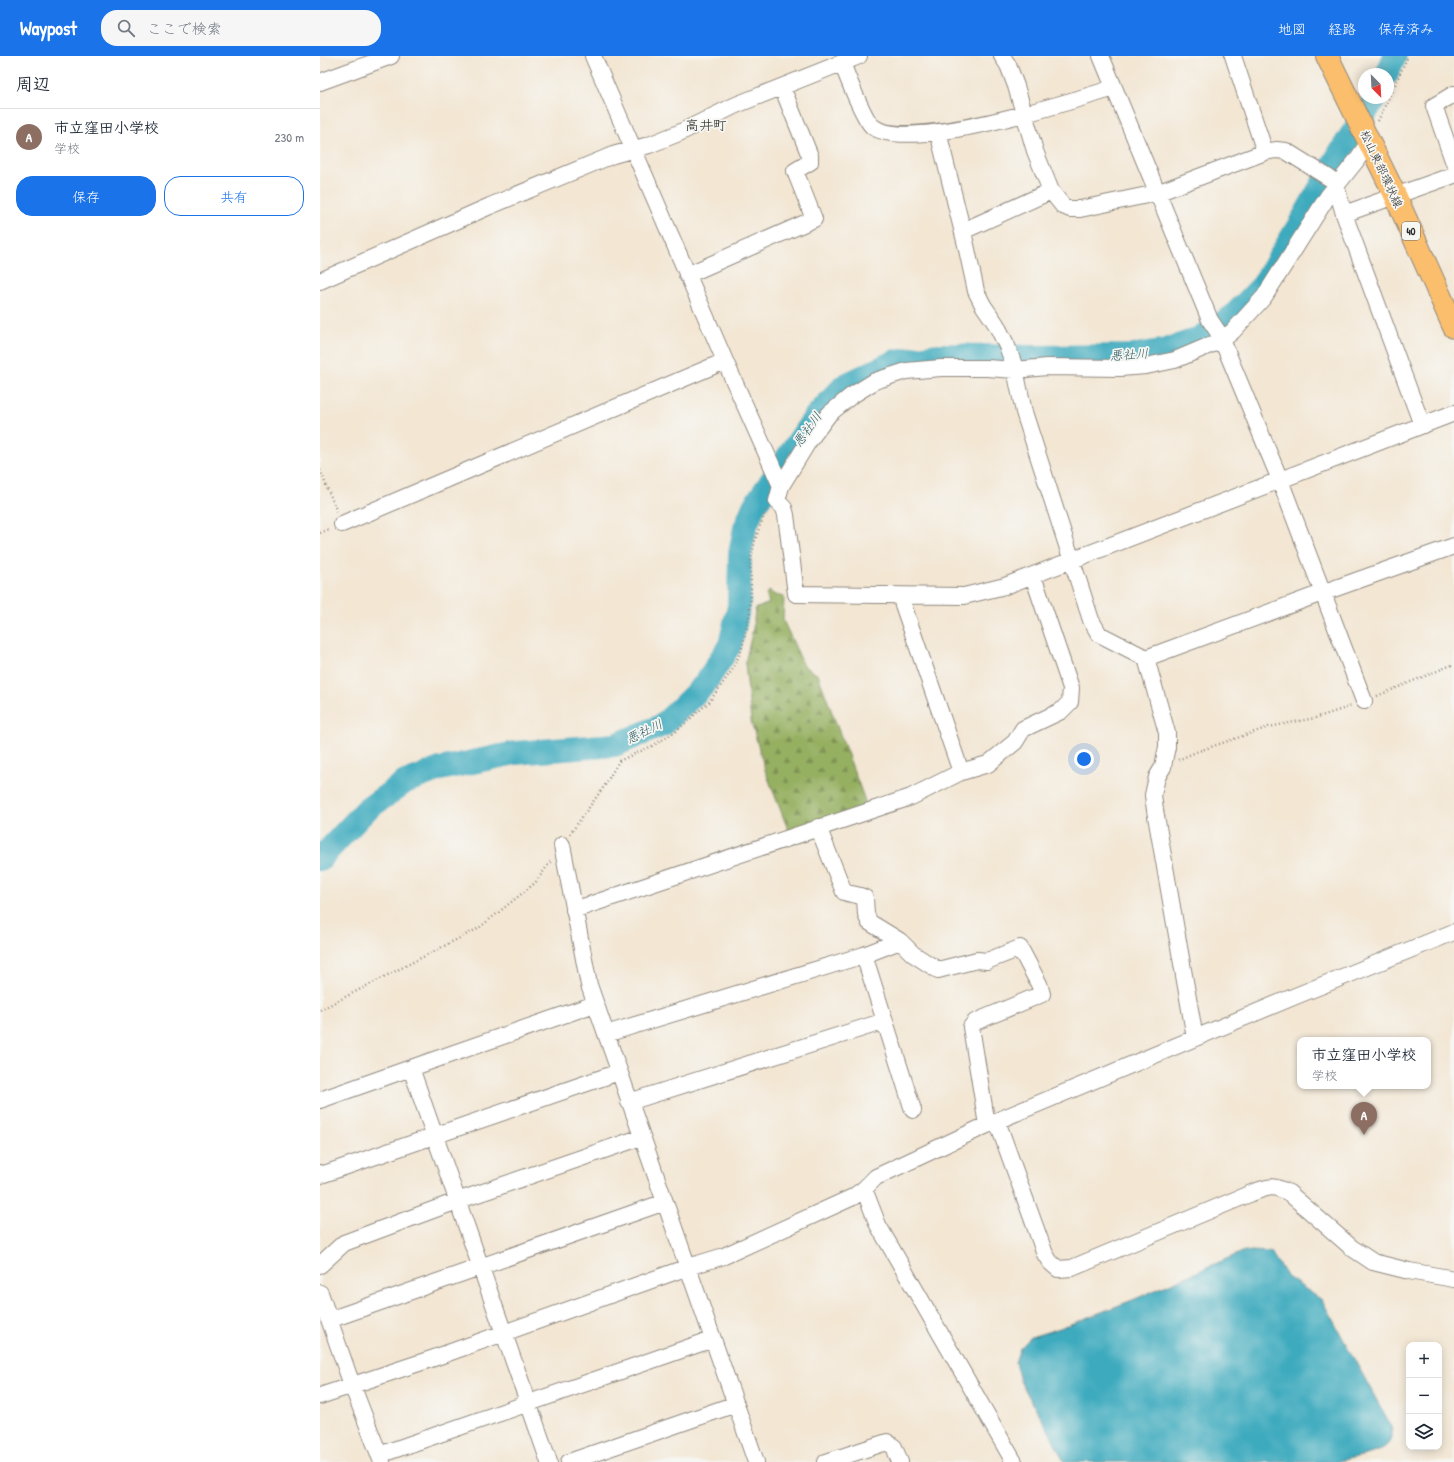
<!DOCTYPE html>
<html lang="ja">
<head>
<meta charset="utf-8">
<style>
	body { margin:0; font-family:"Patrick Hand","Klee One",sans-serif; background:#f6f6f7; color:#1f2937 }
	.controls { position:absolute; right:12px; bottom:12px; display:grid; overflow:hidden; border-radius:8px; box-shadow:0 2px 10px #0003 }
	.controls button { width:36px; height:36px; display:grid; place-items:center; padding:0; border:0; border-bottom:1px solid #e0e1e3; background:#fff; color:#1f2937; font:20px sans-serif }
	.compass { position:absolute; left:1038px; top:12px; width:36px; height:36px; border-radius:50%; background:#fff; box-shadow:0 2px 10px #0003; rotate:156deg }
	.you { position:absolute; left:764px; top:703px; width:14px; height:14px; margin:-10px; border:3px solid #fff; border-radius:50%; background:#1a73e8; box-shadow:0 0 0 6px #1a73e833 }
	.badge { display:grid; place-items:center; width:26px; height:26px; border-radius:50%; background:#1a73e8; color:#fff; font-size:13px; font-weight:700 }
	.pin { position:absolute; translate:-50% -33px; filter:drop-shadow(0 1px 2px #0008) }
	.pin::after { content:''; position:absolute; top:21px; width:14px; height:12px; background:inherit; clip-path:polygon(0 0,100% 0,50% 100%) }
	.popup { position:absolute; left:977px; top:981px; width:134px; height:52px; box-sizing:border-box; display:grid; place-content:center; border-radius:8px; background:#fff; filter:drop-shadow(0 1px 3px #0005); font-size:13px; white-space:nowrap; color:#747a83 }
	.popup b { font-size:15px; color:#1f2937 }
	.popup::after { content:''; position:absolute; left:50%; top:100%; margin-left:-8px; border:8px solid transparent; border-top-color:#fff }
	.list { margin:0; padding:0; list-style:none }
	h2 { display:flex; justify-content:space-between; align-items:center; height:52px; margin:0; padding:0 16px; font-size:17px }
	h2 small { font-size:13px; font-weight:400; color:#747a83 }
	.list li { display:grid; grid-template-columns:26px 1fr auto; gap:12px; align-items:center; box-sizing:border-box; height:56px; padding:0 16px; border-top:1px solid #e0e1e3 }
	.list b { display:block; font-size:15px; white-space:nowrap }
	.list p { margin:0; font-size:13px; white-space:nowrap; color:#747a83 }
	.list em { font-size:13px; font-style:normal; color:#747a83 }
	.actions { display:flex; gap:8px; padding:12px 16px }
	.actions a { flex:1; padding:9px 0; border:1px solid #1a73e8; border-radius:16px; text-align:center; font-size:14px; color:#1a73e8 }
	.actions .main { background:#1a73e8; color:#fff }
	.icon { flex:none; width:22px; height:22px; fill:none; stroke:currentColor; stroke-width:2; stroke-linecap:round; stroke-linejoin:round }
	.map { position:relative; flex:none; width:1134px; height:1406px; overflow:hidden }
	header { display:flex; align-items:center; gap:24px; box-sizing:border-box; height:56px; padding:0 20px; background:#1a73e8; color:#fff }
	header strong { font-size:19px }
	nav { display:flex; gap:22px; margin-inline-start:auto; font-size:14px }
	.search { width:280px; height:36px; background:#f6f6f7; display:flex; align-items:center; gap:10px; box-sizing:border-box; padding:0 14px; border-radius:16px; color:#747a83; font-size:15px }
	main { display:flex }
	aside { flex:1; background:#fff }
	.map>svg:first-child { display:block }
	.forest { fill:url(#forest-firs); stroke:#606e46 }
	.water { fill:#3eaabe; stroke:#346a74 }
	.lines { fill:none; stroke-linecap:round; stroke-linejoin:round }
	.river { stroke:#3eaabe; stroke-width:24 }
	.street-casing { stroke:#8f887f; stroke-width:18 }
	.primary-casing { stroke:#8f887f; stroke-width:24 }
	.path { stroke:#8f887f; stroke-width:2.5; stroke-dasharray:1 3; stroke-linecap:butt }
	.street { stroke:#fff; stroke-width:16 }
	.primary { stroke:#fabe6d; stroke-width:22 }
	.labels { text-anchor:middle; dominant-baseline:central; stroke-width:3.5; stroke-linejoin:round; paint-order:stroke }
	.shield { fill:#f6f6f2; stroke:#686867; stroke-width:1 }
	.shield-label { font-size:11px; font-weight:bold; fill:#2b2b2b }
	.street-label { font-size:12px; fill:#2b2b2b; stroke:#f6f6f2 }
	.water-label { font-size:13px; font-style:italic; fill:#335e66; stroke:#f6f6f2 }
	.quarter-label { font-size:14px; fill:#2b2b2b; stroke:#f6f6f2 }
</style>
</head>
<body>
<header>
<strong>Waypost</strong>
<div class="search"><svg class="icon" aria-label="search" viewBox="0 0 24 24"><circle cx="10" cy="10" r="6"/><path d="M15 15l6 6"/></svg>ここで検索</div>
<nav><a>地図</a><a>経路</a><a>保存済み</a></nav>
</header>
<main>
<aside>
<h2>周辺<small></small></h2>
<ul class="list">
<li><span class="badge" style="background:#8d6e63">A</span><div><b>市立窪田小学校</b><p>学校</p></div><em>230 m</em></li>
</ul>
<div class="actions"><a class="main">保存</a><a>共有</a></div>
</aside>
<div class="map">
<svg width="1134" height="1406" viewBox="0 0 1134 1406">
	<defs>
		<pattern id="forest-firs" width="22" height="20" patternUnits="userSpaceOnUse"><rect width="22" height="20" fill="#96b062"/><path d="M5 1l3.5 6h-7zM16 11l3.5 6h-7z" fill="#7b8f51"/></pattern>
	</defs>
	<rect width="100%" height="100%" fill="#f6f6f2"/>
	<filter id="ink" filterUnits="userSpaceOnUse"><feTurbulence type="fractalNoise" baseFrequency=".025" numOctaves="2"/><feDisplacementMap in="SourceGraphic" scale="8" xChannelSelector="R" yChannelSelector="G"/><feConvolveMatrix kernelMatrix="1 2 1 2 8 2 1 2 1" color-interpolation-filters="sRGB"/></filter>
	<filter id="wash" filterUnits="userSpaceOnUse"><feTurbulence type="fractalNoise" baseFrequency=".012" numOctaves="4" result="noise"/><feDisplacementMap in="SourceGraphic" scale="16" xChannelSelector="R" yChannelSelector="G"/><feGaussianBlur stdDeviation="0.9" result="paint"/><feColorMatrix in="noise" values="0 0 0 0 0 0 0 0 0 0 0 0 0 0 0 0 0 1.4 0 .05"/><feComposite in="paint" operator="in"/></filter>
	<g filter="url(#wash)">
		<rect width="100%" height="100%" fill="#f3e6d3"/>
		<path class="forest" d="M449,535l6,4 9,2 -1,23 21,46 14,9 49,131 -78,26 -24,-62 -14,-49 -6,-58 8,-34 2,-20 14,-6 -3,-9z"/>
		<path class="water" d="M931,1195l20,1 15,24 36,24 65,119c1,4 5,8 5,12 2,25 -40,25 -56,31h-272l-13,-27 -31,-54 -5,-19 5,-14 11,-11 29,-9 75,-29 105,-46z"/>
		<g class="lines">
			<path class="river" d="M1067,18l8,-18
				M0,803l46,-49 39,-28 35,-13 75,-16 100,-8 48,-20 42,-41 25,-39 9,-39 1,-52 5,-26 9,-22 61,-89 30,-32 51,-24 43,-6 94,2 97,-1 36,-6 30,-10 37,-24 30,-31 39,-65 37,-66 36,-56"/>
		</g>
	</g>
	<g filter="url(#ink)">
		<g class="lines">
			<defs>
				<path id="street" d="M273,0l132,305 56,125 -4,15 7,7 2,7 10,79 168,2 41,-10 449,-173
					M682,0l6,9 8,21 19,65 16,40 12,15 7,3h10l77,-16 108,-41 11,-2 10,1 48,30 2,5 8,28 78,211
					M781,0l109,264 10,15 60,145 84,221
					M913,0l32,96
					M522,7c5,13 22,56 30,63 33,28 200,-25 242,-38
					M0,26l71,-26
					M1134,38l-20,12 20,57
					M618,76l28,113 10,46 7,14 13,19 11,22 7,19 10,47 67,208 8,14 47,24 21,75v14l-2,9 -2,11 -6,10 -4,18 2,15 40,228
					M1024,158l110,-39
					M643,175l88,-40
					M367,219l127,-56 -19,-48 15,-9v-6l-28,-69
					M0,225l170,-75 123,-51 36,-10 30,-12 57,-28 123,-49
					M461,430l27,-44 21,-28 22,-18 24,-15 31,-10 35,-3h46l28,2 32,-3 73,1 26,-2 29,-6 47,-20 11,-9 31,-34 64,-101 28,-35 13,-19
					M22,468l383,-163
					M580,540l61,176
					M826,602l176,-65 132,-47
					M498,771l26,65c7,3 14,2 21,6l1,16 3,8 31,19 13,13 25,16 39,-10 10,1 33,-13 19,36 3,10 -67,28 -4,5 16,98
					M242,789l27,140 167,477
					M254,854l337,-113 50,-25 27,-8 27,-22 8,-13 38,-18 9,-9 1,-14 -38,-112
					M544,899l36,-14
					M286,978l258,-79 49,155
					M0,1044l91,-32
					M309,1046l256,-81
					M677,1065l48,133 5,8 8,7 14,-1 182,-76c17,-6 19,-7 35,1l63,55 21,14 36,9 45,8
					M0,1117l1,2 298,-103
					M544,1133l14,36 136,237
					M0,1209l24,-22 113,-42 185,-64
					M0,1237l32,92 30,77
					M9,1264l336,-118
					M0,1340l114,-38 254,-91 36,-11 129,-59 11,-8 12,-12 111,-52 311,-130 156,-63
					M59,1399l334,-116
					M229,1406l-138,-394 184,-64
					M249,1406l167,-58
					M506,1406l61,-20 7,5 6,15"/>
				<path id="primary" d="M1007,0l68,139 59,132"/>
			</defs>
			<use href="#street" class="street-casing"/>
			<use href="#primary" class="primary-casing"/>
			<path class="path" d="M1058,65l30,-65
				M0,414l17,42
				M0,477l9,-4
				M1057,640l77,-32
				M858,704l18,-8 73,-25 46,-9 37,-12
				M250,778l35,-49 14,-24 35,-16 21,-13 34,-30 24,-33 8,-18 5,-20 4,-20 1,-24 -1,-23 5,-24 11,-31
				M0,954l159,-82 56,-45 16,-22"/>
			<use href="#street" class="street"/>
			<use href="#primary" class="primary"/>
		</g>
	</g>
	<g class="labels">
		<rect class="shield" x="1082" y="166" width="18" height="18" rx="3"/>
		<g class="shield-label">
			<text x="1091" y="175">40</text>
		</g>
		<g class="street-label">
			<text transform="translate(1062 113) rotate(65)">松山東部環状線</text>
		</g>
		<g class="water-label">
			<text transform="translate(809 298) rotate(-4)">悪社川</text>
			<text transform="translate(487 373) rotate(-54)">悪社川</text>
			<text transform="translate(324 675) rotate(-26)">悪社川</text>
		</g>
		<g class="quarter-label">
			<text x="386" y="68">高井町</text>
		</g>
	</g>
</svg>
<div class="controls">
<button>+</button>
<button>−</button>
<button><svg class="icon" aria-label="layers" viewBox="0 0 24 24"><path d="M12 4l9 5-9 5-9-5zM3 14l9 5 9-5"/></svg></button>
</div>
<svg class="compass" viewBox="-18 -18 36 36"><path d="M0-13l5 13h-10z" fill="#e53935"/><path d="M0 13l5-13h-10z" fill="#747a83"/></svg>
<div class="you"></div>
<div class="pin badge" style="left:1044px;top:1079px;background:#8d6e63">A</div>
<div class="popup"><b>市立窪田小学校</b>学校</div>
</div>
</main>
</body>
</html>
